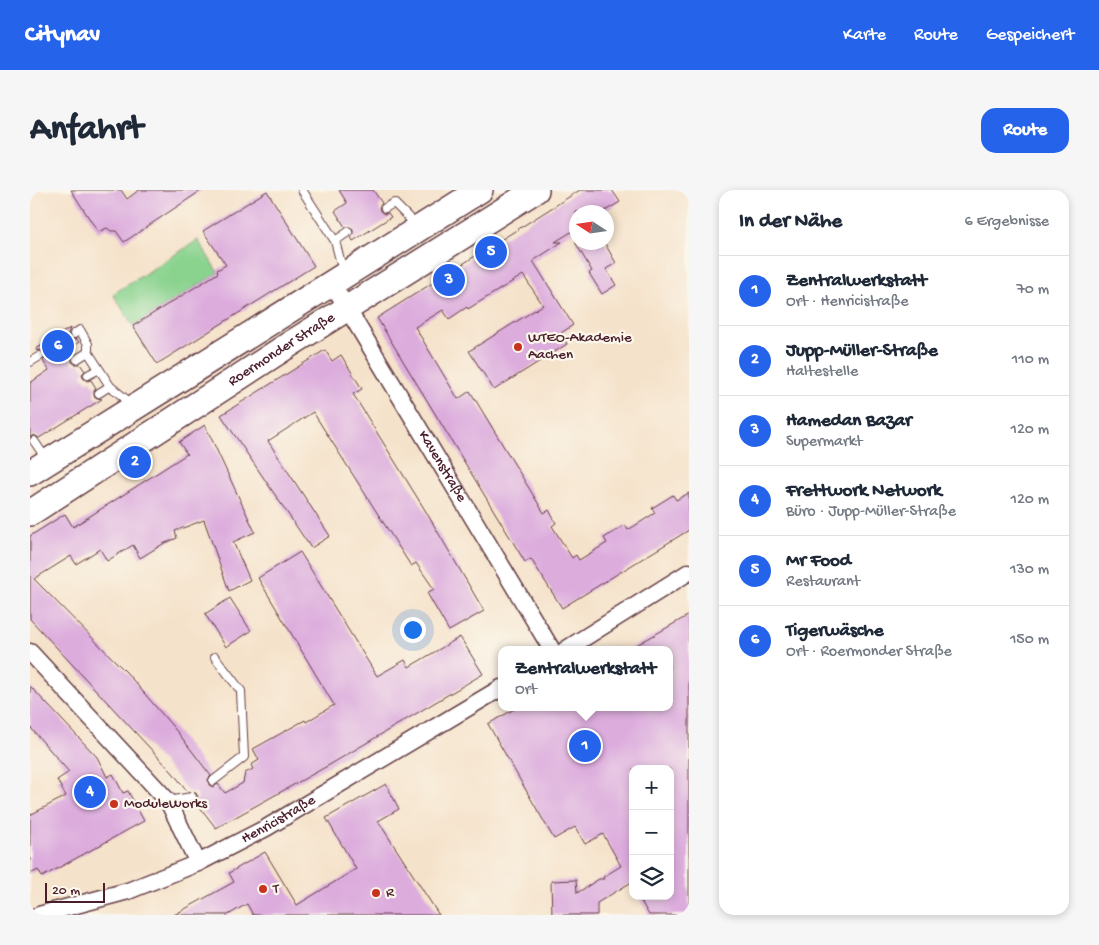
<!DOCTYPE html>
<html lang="de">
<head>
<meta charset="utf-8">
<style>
	body { margin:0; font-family:"Gochi Hand",sans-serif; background:#f6f6f7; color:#1f2937 }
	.controls { position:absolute; right:15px; bottom:15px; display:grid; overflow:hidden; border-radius:10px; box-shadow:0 2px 8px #0003 }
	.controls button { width:45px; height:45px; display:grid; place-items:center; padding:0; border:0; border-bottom:1px solid #e0e1e3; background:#fff; color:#1f2937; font:25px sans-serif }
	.compass { position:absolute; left:539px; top:15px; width:45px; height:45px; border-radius:50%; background:#fff; box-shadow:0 2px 8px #0003; rotate:282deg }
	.scale { position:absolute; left:15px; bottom:12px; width:60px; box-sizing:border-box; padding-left:5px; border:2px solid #4a1f2b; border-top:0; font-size:14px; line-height:18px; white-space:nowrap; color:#4a1f2b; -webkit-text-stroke:4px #fbf7ec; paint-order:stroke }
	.you { position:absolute; left:382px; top:439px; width:18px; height:18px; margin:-12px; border:4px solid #fff; border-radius:50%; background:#1a73e8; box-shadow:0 0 0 8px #1a73e833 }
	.badge { display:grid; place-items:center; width:32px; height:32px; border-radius:50%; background:#2563eb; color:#fff; font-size:16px; font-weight:700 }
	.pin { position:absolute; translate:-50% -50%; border:2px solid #fff; box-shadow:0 1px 5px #0006 }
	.popup { position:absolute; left:468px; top:456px; width:175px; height:65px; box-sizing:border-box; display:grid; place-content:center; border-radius:10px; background:#fff; filter:drop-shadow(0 1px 4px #0005); font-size:16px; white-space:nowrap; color:#747a83 }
	.popup b { font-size:19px; color:#1f2937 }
	.popup::after { content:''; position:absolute; left:50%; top:100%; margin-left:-10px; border:10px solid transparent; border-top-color:#fff }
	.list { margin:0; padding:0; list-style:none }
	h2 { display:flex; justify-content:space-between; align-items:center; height:65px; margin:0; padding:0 20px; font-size:21px }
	h2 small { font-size:16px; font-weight:400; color:#747a83 }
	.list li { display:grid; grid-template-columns:32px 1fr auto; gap:15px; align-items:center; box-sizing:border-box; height:70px; padding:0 20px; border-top:1px solid #e0e1e3 }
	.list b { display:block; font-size:19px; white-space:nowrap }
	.list p { margin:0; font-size:16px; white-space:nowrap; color:#747a83 }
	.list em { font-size:16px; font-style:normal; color:#747a83 }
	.icon { flex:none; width:28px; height:28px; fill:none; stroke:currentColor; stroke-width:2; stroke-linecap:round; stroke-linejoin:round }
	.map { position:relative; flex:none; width:659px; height:725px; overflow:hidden; border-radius:15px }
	header { display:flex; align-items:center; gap:30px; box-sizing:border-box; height:70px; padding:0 25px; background:#2563eb; color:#fff }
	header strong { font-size:24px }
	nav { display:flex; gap:28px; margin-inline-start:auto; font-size:18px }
	.intro { display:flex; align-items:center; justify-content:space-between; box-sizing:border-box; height:120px; padding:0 30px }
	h1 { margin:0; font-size:35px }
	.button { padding:12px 22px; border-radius:15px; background:#2563eb; color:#fff; font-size:18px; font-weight:700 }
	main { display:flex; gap:30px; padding:0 30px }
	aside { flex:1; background:#fff; border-radius:15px; box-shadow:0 2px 8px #0003 }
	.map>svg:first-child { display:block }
	.green { fill:#8ad38f; stroke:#6a795d }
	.building { fill:#dcacdd }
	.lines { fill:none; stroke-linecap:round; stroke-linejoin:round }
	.lane-casing { stroke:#643c43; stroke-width:10 }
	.street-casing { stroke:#643c43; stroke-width:19 }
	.primary-casing { stroke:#643c43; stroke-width:28 }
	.lane { stroke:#fff; stroke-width:8 }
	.street { stroke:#fff; stroke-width:16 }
	.primary { stroke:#fff; stroke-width:25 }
	.poi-dot { fill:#c8321e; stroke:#fbf7ec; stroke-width:2 }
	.labels { text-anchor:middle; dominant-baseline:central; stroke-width:4.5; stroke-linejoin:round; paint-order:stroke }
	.poi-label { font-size:15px; fill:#4a1f2b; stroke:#fbf7ec; text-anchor:start }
	.street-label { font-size:15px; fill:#4a1f2b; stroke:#fbf7ec }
</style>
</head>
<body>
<header>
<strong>Citynav</strong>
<nav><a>Karte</a><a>Route</a><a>Gespeichert</a></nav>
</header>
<div class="intro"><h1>Anfahrt</h1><a class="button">Route</a></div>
<main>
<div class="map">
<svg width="659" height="725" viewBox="0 0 659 725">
	<rect width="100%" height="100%" fill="#fbf7ec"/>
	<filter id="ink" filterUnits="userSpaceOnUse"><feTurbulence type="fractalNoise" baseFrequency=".02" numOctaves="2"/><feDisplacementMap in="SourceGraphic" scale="10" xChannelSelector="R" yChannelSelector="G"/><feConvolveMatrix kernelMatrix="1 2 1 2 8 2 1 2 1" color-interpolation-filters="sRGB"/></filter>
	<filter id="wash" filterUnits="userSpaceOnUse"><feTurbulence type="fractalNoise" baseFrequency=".0096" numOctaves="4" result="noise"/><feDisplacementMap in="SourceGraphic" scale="20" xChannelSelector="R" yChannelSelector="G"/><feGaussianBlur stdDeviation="1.12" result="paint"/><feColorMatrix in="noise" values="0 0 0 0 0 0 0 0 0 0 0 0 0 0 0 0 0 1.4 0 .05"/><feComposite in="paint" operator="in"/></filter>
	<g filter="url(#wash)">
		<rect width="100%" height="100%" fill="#f5e2ca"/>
		<path class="green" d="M168,50l20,33 -85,53 -20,-32z"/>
		<g id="blocks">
			<path class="building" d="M41,0h50l6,9 12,-9h63l-78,52 -8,-11h-5l-4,-3 -9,4z
				M309,0h34l9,13 -3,4 1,4 4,3 4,-1 3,4 -38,24 -2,-4 2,-3v-5l-3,-2h-5l-10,-16 12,-8z
				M550,0h32l8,12 -17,10h-27v17l-21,13h7l-29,19 40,64 -12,8 6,11 -73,46 -25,-39 74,-46 -20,-30 -55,34 -1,-2 -18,12 -6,-9 -28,17 43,72 12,-8 74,122 5,-3 7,13 -4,3 20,32 4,-3 3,5 28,-17 -3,-5 21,-13 3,5 27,-17 -3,-5 21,-13 3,5 13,-7v37l-127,78 -31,-49 -6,3 -148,-244z
				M237,1l47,75 -157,98 -24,-38 85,-53 -1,-3 9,-5 -23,-34z
				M545,52h29l12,21 -10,6 10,16 -14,9 -13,-21 3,-2z
				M40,138l-2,6 2,3 4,3 3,-1 2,3 -9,7 4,5 -2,3v5l3,2h5l5,7 -3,3 1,4 4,3 4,-1 5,8 -2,3v5l3,2 5,1 -63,39 -5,-3 -4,2v-54l19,-13 -6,-9 3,-5 -1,-3 -5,-3 -3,1 -1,-2z
				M295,160l7,11 9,-6 21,34 -9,5 72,116 59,101 -35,20 -22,-38 7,-4 -18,-26 -5,3 -98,-154 -45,29 62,95 -19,12 -90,-133z
				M175,235l50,107 -22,10 17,38 -21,11 -25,-71 -29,11 2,7 -14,6 -23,14 -7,-13 -26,16 -7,-12 -24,15 -5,-8 -37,23 93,94 52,61 32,42 -3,3 1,6 4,2 5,-3 7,9 18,-10 2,-10 8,-4 -2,-4 8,-5 -6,-11 52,-29 1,2 28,-17 -76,-127 42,-26 77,124 28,-16 4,7 51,-30 23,37 -152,90 -115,64 -21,-27 3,-4 -2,-4 -8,-1 -15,-19 -143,-154v-83l35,-22 8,13 114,-73 -8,-12z
				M200,408l21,33 -25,16 -21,-33z
				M659,425v300h-40l-11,-19h32v-127h-37v118l-3,-4 -33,20v12h-45l-1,-34 25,-1 1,13 22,-14h5l-1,-2 18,-11 -18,-32 -18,10 -10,-17 -21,12 -66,-115 30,-17h151v-57h-41z
				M0,496l67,71 10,20 6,-3 10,19 5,-2 16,30 -102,56 -4,-7 -8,4v-59l36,-19 -9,-16 12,-8 -39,-45z
				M356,594l13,25 -21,12 61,94h-186l-6,-11 -19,11h-54l60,-33 -5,-9 36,-21 32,53 59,-36 -30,-51z"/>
		</g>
	</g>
	<g filter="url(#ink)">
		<use href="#blocks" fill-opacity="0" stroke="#643c43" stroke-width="1"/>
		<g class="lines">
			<defs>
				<path id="lane" d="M272,0l33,51 8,30
					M355,18l9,-5 22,22
					M305,51l13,-9
					M44,144l6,-4 8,14v8
					M47,169l11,-7 11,17
					M0,172l10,-6
					M58,185l11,-6 11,17 23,19
					M69,203l11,-7
					M4,251l13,19
					M183,591l31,-24 -3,-66 -26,-34
					M138,611l24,-4"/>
				<g id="street">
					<path id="s1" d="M302,93l220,367"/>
					<path d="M535,460l124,-78"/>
					<path d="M0,462l138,149 30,62"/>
					<path id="s2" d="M9,725l89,-24 70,-28 68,-35 235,-140"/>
				</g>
				<g id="primary">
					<path d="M0,283l450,-283"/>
					<path id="s3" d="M0,323l257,-167 249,-156"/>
				</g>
			</defs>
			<use href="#lane" class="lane-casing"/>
			<use href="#street" class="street-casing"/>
			<use href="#primary" class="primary-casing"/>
			<use href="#lane" class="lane"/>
			<use href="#street" class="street"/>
			<use href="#primary" class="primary"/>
		</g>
	</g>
	<g class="poi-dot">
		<circle cx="488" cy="157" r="5"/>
		<circle cx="84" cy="614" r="5"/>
		<circle cx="233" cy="699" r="5"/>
		<circle cx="346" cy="703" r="5"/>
	</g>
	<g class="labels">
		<g class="poi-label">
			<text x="498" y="148">WTEO-Akademie<tspan x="498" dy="17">Aachen</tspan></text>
			<text x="94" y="614">ModuleWorks</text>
			<text x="243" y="699">T</text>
			<text x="356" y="703">R</text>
		</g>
		<g class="street-label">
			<text stroke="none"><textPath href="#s3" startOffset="300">Roermonder Straße</textPath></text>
			<text stroke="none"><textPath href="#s1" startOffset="214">Kavenstraße</textPath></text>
			<text stroke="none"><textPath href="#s2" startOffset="259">Henricistraße</textPath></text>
		</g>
	</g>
</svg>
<div class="controls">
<button>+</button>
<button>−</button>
<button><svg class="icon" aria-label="layers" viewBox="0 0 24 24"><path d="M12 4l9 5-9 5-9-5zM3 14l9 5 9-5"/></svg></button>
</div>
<svg class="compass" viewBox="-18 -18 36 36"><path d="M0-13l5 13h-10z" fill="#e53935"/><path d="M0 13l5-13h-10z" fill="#747a83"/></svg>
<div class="scale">20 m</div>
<div class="you"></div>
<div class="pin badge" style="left:555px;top:556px">1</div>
<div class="popup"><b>Zentralwerkstatt</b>Ort</div>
<div class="pin badge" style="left:105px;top:272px">2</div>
<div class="pin badge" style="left:419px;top:90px">3</div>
<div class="pin badge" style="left:60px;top:602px">4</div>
<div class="pin badge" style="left:461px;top:62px">5</div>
<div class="pin badge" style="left:28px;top:156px">6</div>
</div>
<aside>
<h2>In der Nähe<small>6 Ergebnisse</small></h2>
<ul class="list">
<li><span class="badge">1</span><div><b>Zentralwerkstatt</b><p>Ort · Henricistraße</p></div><em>70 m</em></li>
<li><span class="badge">2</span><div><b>Jupp-Müller-Straße</b><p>Haltestelle</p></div><em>110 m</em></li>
<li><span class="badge">3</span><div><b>Hamedan Bazar</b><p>Supermarkt</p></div><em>120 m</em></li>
<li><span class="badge">4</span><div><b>Frettwork Network</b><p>Büro · Jupp-Müller-Straße</p></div><em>120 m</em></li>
<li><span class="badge">5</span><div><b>Mr Food</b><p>Restaurant</p></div><em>130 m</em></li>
<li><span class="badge">6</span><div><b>Tigerwäsche</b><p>Ort · Roermonder Straße</p></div><em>150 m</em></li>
</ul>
</aside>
</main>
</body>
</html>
